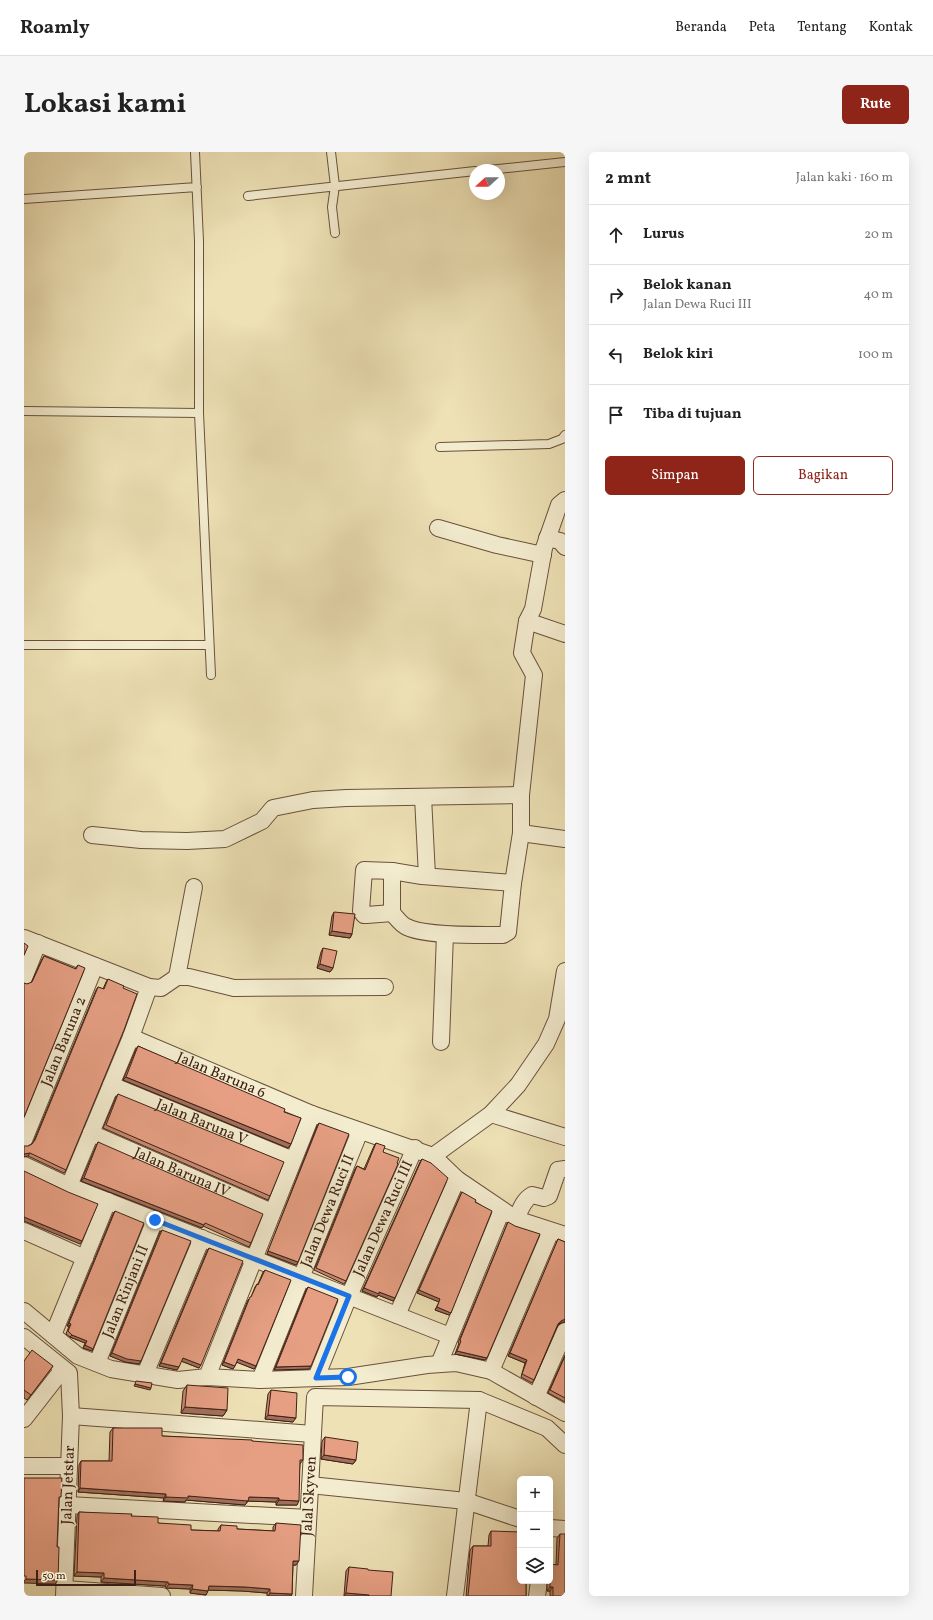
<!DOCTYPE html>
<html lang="id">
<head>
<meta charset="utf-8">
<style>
	body { margin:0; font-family:Vollkorn,serif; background:#f6f6f6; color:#222 }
	.controls { position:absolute; right:12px; bottom:12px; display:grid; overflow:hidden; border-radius:6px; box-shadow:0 4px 16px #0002 }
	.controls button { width:36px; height:36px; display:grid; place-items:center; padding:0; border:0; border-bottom:1px solid #e0e0e0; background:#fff; color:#222; font:20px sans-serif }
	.compass { position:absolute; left:445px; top:12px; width:36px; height:36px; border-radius:50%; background:#fff; box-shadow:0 4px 16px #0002; rotate:249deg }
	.scale { position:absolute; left:12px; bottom:10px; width:100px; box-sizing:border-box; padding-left:4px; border:2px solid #3f2115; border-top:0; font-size:11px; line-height:14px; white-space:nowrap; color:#3f2115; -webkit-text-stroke:3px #f3eccf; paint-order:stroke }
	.stop { position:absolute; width:12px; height:12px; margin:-9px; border:3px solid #1a73e8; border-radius:50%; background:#fff }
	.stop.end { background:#1a73e8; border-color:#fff; box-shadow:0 1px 4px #0008 }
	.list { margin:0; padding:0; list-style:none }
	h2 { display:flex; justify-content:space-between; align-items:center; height:52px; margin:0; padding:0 16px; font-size:17px }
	h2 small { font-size:13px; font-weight:400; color:#767676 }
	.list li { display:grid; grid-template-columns:26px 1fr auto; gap:12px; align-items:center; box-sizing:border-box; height:60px; padding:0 16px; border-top:1px solid #e0e0e0 }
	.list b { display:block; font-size:15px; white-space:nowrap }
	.list p { margin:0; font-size:13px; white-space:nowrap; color:#767676 }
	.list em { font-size:13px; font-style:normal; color:#767676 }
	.actions { display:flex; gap:8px; padding:12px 16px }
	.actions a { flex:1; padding:9px 0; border:1px solid #8f2418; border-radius:6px; text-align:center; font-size:14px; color:#8f2418 }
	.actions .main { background:#8f2418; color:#fff }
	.icon { flex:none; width:22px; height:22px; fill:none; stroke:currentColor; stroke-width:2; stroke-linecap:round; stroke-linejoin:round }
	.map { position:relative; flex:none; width:541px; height:1444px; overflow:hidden; border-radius:6px }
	header { display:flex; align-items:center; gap:24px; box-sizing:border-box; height:56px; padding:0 20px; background:#fff; border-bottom:1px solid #e0e0e0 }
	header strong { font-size:19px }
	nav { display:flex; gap:22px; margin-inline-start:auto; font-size:14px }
	.intro { display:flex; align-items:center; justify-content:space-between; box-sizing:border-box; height:96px; padding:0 24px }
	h1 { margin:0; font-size:28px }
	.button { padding:10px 18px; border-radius:6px; background:#8f2418; color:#fff; font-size:14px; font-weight:700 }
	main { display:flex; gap:24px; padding:0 24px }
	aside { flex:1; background:#fff; border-radius:6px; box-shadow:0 4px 16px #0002 }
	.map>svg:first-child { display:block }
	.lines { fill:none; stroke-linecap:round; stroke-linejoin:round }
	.service-casing { stroke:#6a513d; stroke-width:10 }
	.minor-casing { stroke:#6a513d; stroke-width:18 }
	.service { stroke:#f3eccf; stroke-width:8 }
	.minor { stroke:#f3eccf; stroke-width:16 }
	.wall { fill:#c68971; stroke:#3f2115 }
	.shaded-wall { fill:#a16f5c; stroke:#3f2115 }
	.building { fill:#e69f83; stroke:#3f2115 }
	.route { stroke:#1a73e8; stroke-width:5 }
	.labels { text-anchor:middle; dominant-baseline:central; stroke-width:3.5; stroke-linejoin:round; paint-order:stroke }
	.street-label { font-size:15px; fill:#3f2115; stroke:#f3eccf }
</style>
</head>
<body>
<header>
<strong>Roamly</strong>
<nav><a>Beranda</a><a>Peta</a><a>Tentang</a><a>Kontak</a></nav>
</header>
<div class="intro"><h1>Lokasi kami</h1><a class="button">Rute</a></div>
<main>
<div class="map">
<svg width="541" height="1444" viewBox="0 0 541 1444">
	<rect width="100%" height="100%" fill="#ede1b5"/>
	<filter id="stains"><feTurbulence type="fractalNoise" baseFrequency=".005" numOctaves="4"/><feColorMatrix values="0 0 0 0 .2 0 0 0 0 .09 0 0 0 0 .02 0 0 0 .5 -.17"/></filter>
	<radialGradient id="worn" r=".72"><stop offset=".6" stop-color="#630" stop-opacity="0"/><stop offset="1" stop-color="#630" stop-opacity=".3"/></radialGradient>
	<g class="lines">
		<defs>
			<path id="service" d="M171,0l4,89v172l12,262
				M307,0l4,34 -3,21 3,26
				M465,18l76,-8
				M224,44l227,-25
				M0,47l173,-12
				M0,259l175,2
				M416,295l109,-3 13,-5 3,-4
				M0,493h185"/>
			<g id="minor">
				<path d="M541,348l-6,5 -15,43 -11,61 -6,12 -5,32 12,22 -13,120v38l44,6"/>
				<path d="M414,376l59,17 46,10"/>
				<path d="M523,386l13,3 5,6"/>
				<path d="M503,469l38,13"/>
				<path d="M399,645l4,79"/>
				<path d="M68,683l49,5 46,1 38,-2 37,-18 11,-13 40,-8 33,-2 175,-3"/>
				<path d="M368,719v42c4,4 8,10 13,13 16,10 71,9 92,9h6l5,-3 5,-49"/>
				<path d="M368,761l-25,2h-3l-3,-4 3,-41 28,1 30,5 91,7 8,-50"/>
				<path d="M0,786l125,49 -18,50 -62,149"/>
				<path d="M153,825l17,-90"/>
				<path d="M0,826l14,-35"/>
				<path d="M125,835l12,1 16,-11h12l45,11 151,-1"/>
				<path id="s1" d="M107,885l181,77 121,42 24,23 59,40 49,16"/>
				<path d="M417,890l4,-108"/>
				<path id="s2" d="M87,933l182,75"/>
				<path d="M467,962l74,23"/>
				<path id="s3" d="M67,981l181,79"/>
				<path id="s4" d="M0,988l71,-174"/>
				<path d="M409,1004l58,-42 27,-29 28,-41 11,-25 8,-48"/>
				<path d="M0,1013l45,21 381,150"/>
				<path d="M492,1067c4,-8 7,-19 16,-24l12,3 5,-2 9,-26 7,-1"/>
				<path d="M0,1079l61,27"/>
				<path d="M0,1159l54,45 33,13 67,11 29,-3 53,3 88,-3 79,-12 29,-2 35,8 74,42"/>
				<path d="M373,1163l60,-136"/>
				<path d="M29,1183l55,-134"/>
				<path d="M0,1185l45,36 2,43 -7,180"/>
				<path id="s5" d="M73,1211l58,-143"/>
				<path d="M415,1212l63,-154"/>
				<path d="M467,1219l60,-140"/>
				<path d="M121,1222l57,-136"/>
				<path d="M183,1225l105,-263"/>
				<path id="s6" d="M292,1226l33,-82 66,-148"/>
				<path id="s7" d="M236,1228l100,-249"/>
				<path d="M512,1245l29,-66"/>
				<path d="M47,1264l242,18"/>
				<path d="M0,1267l39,-50"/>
				<path d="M0,1314h45"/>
				<path d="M286,1333l156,16 54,18"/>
				<path d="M44,1353l240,13"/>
				<path d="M526,1376l15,1"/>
				<path d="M41,1437l97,7"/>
				<path id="s8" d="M280,1444l11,-199 164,3 68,28 18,17"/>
				<path d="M431,1444l24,-196"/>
				<path d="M513,1444l2,-15"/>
			</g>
		</defs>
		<use href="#service" class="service-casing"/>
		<use href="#minor" class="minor-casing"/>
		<use href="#service" class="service"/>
		<use href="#minor" class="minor"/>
	</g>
	<path class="wall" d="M310,760l18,22 -2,4 -21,-3 3,-19z
		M299,796l10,20 -3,4 -13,-4 4,-16z
		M20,804l31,13 3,-4 -54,152 3,-133 4,-1 11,-24z
		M84,827l-42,191 -2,3 -36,-17v-10l5,-3 63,-153 2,-3 5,2 3,-7z
		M114,894l146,66 7,32 -3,4 -165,-68 13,-31z
		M94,942l152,102 -2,4 -165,-72 13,-31z
		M295,971l-23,142 -29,-11 50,-128z
		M74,990l153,101 -2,4 -46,-21 -1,2 -121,-47 15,-35z
		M352,991l7,9 -37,129 -2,3 -30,-14 41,-101 2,-3 7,3 10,-23z
		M398,1007l-29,142 -15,-6 -1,2 -15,-6 58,-129z
		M438,1040l-11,121 -2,2 -14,-5 4,-8 -22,-9 44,-99z
		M91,1059l-23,140 -9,-3 2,-5 -15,-6 -4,-3 3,-8h-2l46,-112z
		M484,1070l-23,138 -30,-6 4,-11h-1l49,-119z
		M138,1078l-21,131 -2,3 -14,-2 -15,-6 50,-124z
		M534,1087l7,3v80h-1l-5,2 -1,1 -24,55 -2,3 -11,-6 4,-14 -17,-7 49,-114z
		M185,1096l-10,120 -18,-7 -4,9 -18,-4 48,-115z
		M241,1118l-9,96 -2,3 -17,-7 -4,7 -11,-4 26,-65 3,-3 4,-10 2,-3h1l5,-12z
		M284,1135l1,82 -35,1 32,-80z
		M541,1203v47l-17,-9z
		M0,1209l29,5 -26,34 -3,-2z
		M163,1233l40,25 -4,6 -42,-3 2,-22z
		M247,1238l22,32 -28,-3 3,-25z
		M89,1276l49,8 90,5 51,19 -3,4 -3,41h-21v-3l-28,-1 -3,4 -59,-5 -1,2 -22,-1 1,-3 -86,-6 1,-27 2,-4h28l1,-29z
		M301,1285l31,23 -3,4 -32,-5 1,-18z
		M55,1360l52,4 27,7 33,7 27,1v-2l3,-4 16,4 36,2v-4l3,-4 20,42h-3l-1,29 -1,2h-24v-3l-25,-2 -34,-1 -2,5 -16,-2v-4l-24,-1 -1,-2 -64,-4v-5l-27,-1 3,-60z
		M467,1379l38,52h-3v13h-60l4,-46 3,-4h15l1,-11z
		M536,1382l5,62h-15v-5h-3v-10h3v-17l6,1 1,-27z
		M325,1415l42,29h-47l2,-25z"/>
	<path class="shaded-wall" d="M308,779l20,3 -2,4 -21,-3z
		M296,812l13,4 -3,4 -13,-4z
		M102,925l165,67 -3,4 -165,-68z
		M6,1001l-2,3 -4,1v-3z
		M60,1026l120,47 -2,3 -121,-47z
		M0,1065l58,24 -2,3 -56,-23z
		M244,1099l30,11 -2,3 -29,-11z
		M340,1136l15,4 16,6 -2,3 -15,-6 -1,2 -15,-6z
		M395,1138l21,9 -1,3 -22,-9z
		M413,1155l14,6 -2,2 -14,-5z
		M541,1167v3h-1l-5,2 2,-3z
		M45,1171l2,1 -2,2h-2z
		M48,1183l15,6 -2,2 -15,-6z
		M61,1193l8,4 -1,2 -9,-3z
		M433,1199l30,7 -2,2 -30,-6z
		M88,1201l29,8 -2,3 -14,-2 -15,-6z
		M486,1201l17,7 -2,3 -17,-7z
		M159,1206l18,7 -2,3 -18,-7z
		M214,1207l18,7 -2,3 -18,-7z
		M200,1210l11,4 -2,3 -11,-4z
		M137,1211l18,4 -2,3 -18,-4z
		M287,1214l-2,3 -35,1 2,-3z
		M111,1232l16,4 -1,2 -16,-4z
		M161,1255l42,3 -4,6 -42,-3z
		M244,1263l28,3 -3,4 -28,-3z
		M300,1303l32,5 -3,4 -32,-5z
		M56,1336l86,6 -2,4 -86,-6z
		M164,1344l61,1 30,1 -3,4 -30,-1h2l-3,4 -59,-5 -1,2 -22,-1 3,-4z
		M255,1348l20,1 -2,4h-21z
		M269,1409h6l-3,4h-6z
		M53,1420l27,1 -3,4 -27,-1z
		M80,1426l64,4 -3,4 -64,-4z
		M2,1427l32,1 -3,4 -31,-1v-2z
		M501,1429h6l-2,2h-5z
		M145,1432l24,1 -3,4 -24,-1z
		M185,1434l36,1 25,2 -3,4 -25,-2 -36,-1z
		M526,1435h3l-3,4h-3z
		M168,1437l16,2 -2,4 -16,-2z
		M246,1441l22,1 -1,2h-23z
		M322,1441l23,2 -1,1h-24z"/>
	<path class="building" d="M310,760l21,2 -3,20 -20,-3z
		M0,791l4,3 -4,9z
		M299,796l14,3 -4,17 -13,-4z
		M20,804l32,13 2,-4 7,3 -61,149v-134l3,1 5,-2z
		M84,827l16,7 -1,2 14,6 -13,36 -58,140 -36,-17 -6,1v-8h4l4,-2 3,-4 63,-153 6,2z
		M114,894l147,63 -1,3 17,6 -10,26 -165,-67z
		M94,942l166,68 -14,34 -164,-71z
		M295,971l30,11 -51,128 -30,-11z
		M74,990l165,72 -12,29 -46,-20 -1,2 -120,-47z
		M352,991l9,3 -2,6 16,6 -2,5 1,1 -52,117 -30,-13 41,-102 8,4z
		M398,1007l9,4 17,15 -53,120 -16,-6v2l-15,-6z
		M0,1019l44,21 30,12 -16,37 -58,-24z
		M438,1040l14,8 -1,2 17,9 -41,102 -14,-6 3,-8 -21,-9z
		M91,1059l29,12 -51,126 -8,-4 2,-4 -15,-6 -4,-4 3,-7 -2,-1z
		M484,1070l7,4 25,8 -53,124 -30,-7 4,-10 -1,-1z
		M138,1078l29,11 -50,120 -14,-2 -15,-6z
		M534,1087l7,3v77l-4,2 -3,3 -24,56 -12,-6 5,-14 -17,-7z
		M185,1096l34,13 -42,104 -18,-7 -4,9 -18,-4z
		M241,1118l26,10 -35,86 -18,-7 -3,7 -11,-4 26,-65h1l6,-13 1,1z
		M284,1135l30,12 -27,67 -35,1z
		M8,1198l21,16 -22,29 -7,-5v-29z
		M541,1204v42l-15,-8z
		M112,1229l16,2 -1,5 -16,-4z
		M163,1233l41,3 -1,22 -42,-3z
		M247,1238l26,3 -1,25 -28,-3z
		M89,1276h49v8l90,4v1l51,4v15h-3l-1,41 -20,-1v-2l-30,-1 -1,4 -60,-5v2l-22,-1v-3l-86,-6 1,-27h31z
		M301,1285l33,5 -2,18 -32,-5z
		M0,1326h38l-1,19h-2l-2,50h2l-1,33 -32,-1v-3h-2z
		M55,1360l53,2 -1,2 27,1v6l33,2v5l29,1 1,-6 16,1v3l38,2 1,-8 25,2 -2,36h-6l-1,33 -22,-1v-4l-25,-2 -36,-1 -1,5 -16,-2 1,-4 -24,-1 -1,-2 -64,-4v-5l-27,-1z
		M467,1379l29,1v49h6v15h-58l5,-50h18z
		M536,1382h5v62h-12v-9h-3v-23l8,1z
		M325,1415l19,2v1l25,2 -2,24h-22v-1l-23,-2z"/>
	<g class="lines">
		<path class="route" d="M131,1068l194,76 -33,82 32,-1"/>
	</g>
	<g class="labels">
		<g class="street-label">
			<text stroke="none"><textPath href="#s4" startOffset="106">Jalan Baruna 2</textPath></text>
			<text stroke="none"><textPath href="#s1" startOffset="98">Jalan Baruna 6</textPath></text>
			<text stroke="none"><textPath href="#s2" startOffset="98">Jalan Baruna V</textPath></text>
			<text stroke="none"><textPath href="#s3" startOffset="99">Jalan Baruna IV</textPath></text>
			<text stroke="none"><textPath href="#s7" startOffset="182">Jalan Dewa Ruci II</textPath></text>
			<text stroke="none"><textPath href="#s6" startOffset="173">Jalan Dewa Ruci III</textPath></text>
			<text stroke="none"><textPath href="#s5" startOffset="77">Jalan Rinjani II</textPath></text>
			<text transform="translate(45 1333) rotate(-88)">Jalan Jetstar</text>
			<text stroke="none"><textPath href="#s8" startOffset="100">Jalal Skyven</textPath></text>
		</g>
	</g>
	<rect width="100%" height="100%" filter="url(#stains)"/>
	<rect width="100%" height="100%" fill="url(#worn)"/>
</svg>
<div class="controls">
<button>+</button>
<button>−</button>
<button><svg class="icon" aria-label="layers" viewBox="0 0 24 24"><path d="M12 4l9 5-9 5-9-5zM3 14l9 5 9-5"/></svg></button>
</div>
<svg class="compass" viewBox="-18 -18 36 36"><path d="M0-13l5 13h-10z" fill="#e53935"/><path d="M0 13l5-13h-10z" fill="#767676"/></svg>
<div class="scale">50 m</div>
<div class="stop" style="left:324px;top:1225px"></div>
<div class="stop end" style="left:131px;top:1068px"></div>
</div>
<aside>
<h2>2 mnt<small>Jalan kaki · 160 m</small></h2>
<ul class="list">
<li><svg class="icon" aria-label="ahead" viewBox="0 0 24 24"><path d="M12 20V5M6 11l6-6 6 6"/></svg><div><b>Lurus</b></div><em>20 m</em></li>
<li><svg class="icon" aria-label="right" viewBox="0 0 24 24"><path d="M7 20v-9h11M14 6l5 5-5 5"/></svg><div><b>Belok kanan</b><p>Jalan Dewa Ruci III</p></div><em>40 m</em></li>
<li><svg class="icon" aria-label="left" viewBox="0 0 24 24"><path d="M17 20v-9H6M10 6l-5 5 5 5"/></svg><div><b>Belok kiri</b></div><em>100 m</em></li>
<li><svg class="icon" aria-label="arrive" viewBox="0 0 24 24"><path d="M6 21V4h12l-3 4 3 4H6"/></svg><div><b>Tiba di tujuan</b></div></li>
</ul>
<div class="actions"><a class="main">Simpan</a><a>Bagikan</a></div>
</aside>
</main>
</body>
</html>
